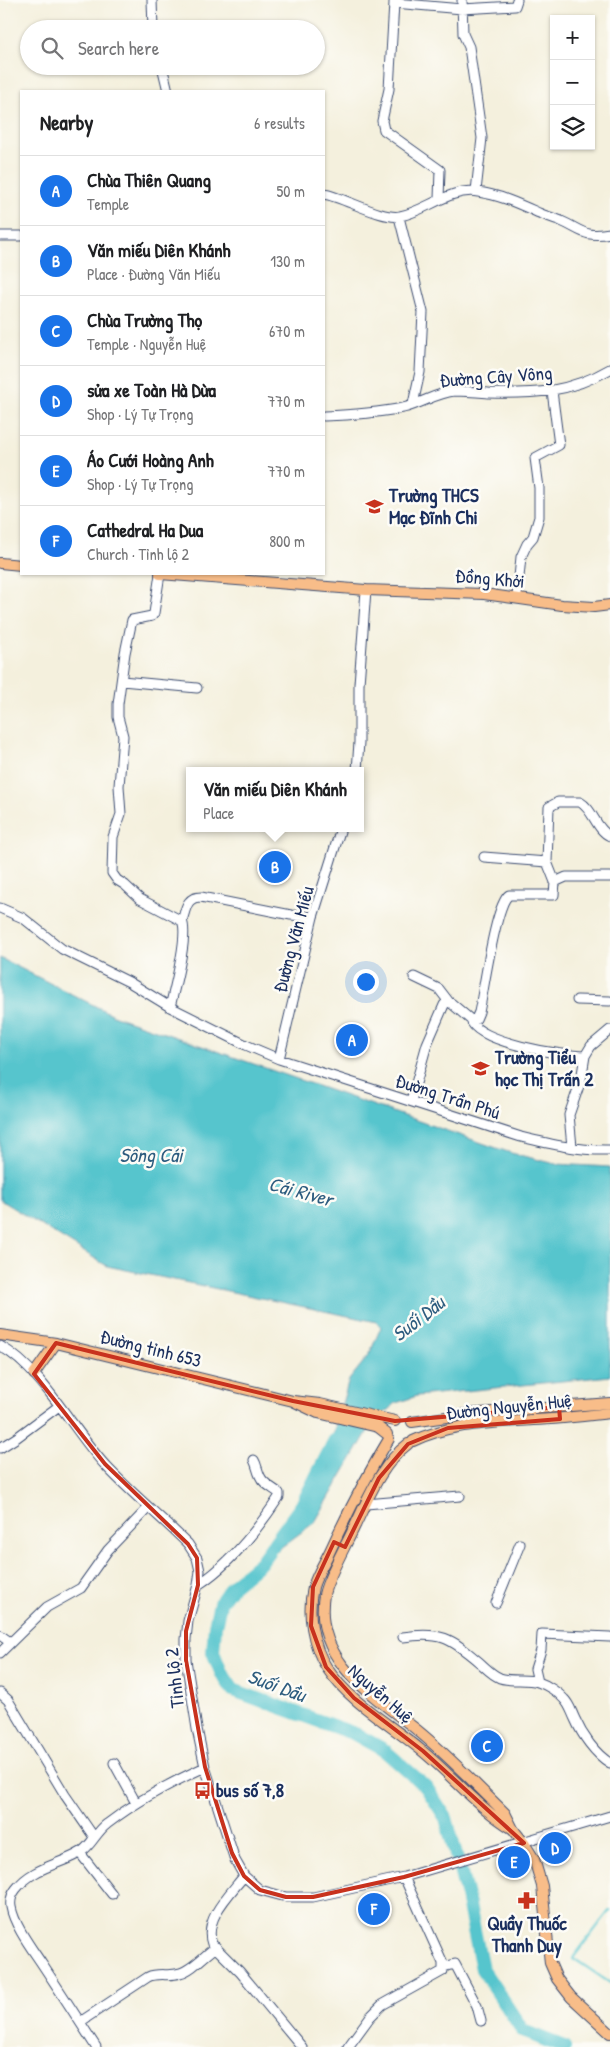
<!DOCTYPE html>
<html lang="en">
<head>
<meta charset="utf-8">
<style>
	body { margin:0; font-family:"Patrick Hand",sans-serif; background:#f6f6f6; color:#202124 }
	.controls { position:absolute; right:15px; top:15px; display:grid; overflow:hidden; border-radius:0px; box-shadow:0 1px 4px #0004 }
	.controls button { width:45px; height:45px; display:grid; place-items:center; padding:0; border:0; border-bottom:1px solid #e0e0e0; background:#fff; color:#202124; font:25px sans-serif }
	.you { position:absolute; left:365px; top:981px; width:18px; height:18px; margin:-12px; border:4px solid #fff; border-radius:50%; background:#1a73e8; box-shadow:0 0 0 8px #1a73e833 }
	.badge { display:grid; place-items:center; width:32px; height:32px; border-radius:50%; background:#1a73e8; color:#fff; font-size:16px; font-weight:700 }
	.pin { position:absolute; translate:-50% -50%; border:2px solid #fff; box-shadow:0 1px 5px #0006 }
	.popup { position:absolute; left:186px; top:767px; width:178px; height:65px; box-sizing:border-box; display:grid; place-content:center; border-radius:0px; background:#fff; filter:drop-shadow(0 1px 4px #0005); font-size:16px; white-space:nowrap; color:#757577 }
	.popup b { font-size:19px; color:#202124 }
	.popup::after { content:''; position:absolute; left:50%; top:100%; margin-left:-10px; border:10px solid transparent; border-top-color:#fff }
	.list { margin:0; padding:0; list-style:none }
	h2 { display:flex; justify-content:space-between; align-items:center; height:65px; margin:0; padding:0 20px; font-size:21px }
	h2 small { font-size:16px; font-weight:400; color:#757577 }
	.list li { display:grid; grid-template-columns:32px 1fr auto; gap:15px; align-items:center; box-sizing:border-box; height:70px; padding:0 20px; border-top:1px solid #e0e0e0 }
	.list b { display:block; font-size:19px; white-space:nowrap }
	.list p { margin:0; font-size:16px; white-space:nowrap; color:#757577 }
	.list em { font-size:16px; font-style:normal; color:#757577 }
	.icon { flex:none; width:28px; height:28px; fill:none; stroke:currentColor; stroke-width:2; stroke-linecap:round; stroke-linejoin:round }
	.map { position:relative; flex:none; width:610px; height:2047px; overflow:hidden }
	.search { position:absolute; background:#fff; box-shadow:0 1px 4px #0004; left:20px; top:20px; width:305px; height:55px; display:flex; align-items:center; gap:12px; box-sizing:border-box; padding:0 18px; border-radius:28px; color:#757577; font-size:19px }
	.panel { position:absolute; background:#fff; box-shadow:0 1px 4px #0004; left:20px; top:90px; width:305px; height:485px; border-radius:0px }
	.map>svg:first-child { display:block }
	.water { fill:#57c5cd; stroke:#397a96 }
	.lines { fill:none; stroke-linecap:round; stroke-linejoin:round }
	.stream { stroke:#57c5cd; stroke-width:2.5 }
	.river { stroke:#57c5cd; stroke-width:14 }
	.minor-casing { stroke:#3c4c71; stroke-width:11 }
	.major-casing { stroke:#3c4c71; stroke-width:12 }
	.minor { stroke:#fff; stroke-width:9 }
	.major { stroke:#f8bd89; stroke-width:10 }
	.marked { fill:none; stroke:#c8321e; stroke-width:4; stroke-linejoin:round }
	.labels { text-anchor:middle; dominant-baseline:central; stroke-width:5; stroke-linejoin:round; paint-order:stroke }
	.street-label { font-size:19px; fill:#1b2f5e; stroke:#fdfcf7 }
	.poi-label { font-size:19px; font-weight:bold; fill:#1b2f5e; stroke:#fdfcf7; text-anchor:start }
	.water-label { font-size:20px; font-style:italic; fill:#2d5c7f; stroke:#fdfcf7 }
</style>
</head>
<body>
<div class="map">
<svg width="610" height="2047" viewBox="0 0 610 2047">
	<rect width="100%" height="100%" fill="#fdfcf7"/>
	<filter id="ink" filterUnits="userSpaceOnUse"><feTurbulence type="fractalNoise" baseFrequency=".02" numOctaves="2"/><feDisplacementMap in="SourceGraphic" scale="10" xChannelSelector="R" yChannelSelector="G"/><feConvolveMatrix kernelMatrix="1 2 1 2 8 2 1 2 1" color-interpolation-filters="sRGB"/></filter>
	<filter id="wash" filterUnits="userSpaceOnUse"><feTurbulence type="fractalNoise" baseFrequency=".0096" numOctaves="4" result="noise"/><feDisplacementMap in="SourceGraphic" scale="20" xChannelSelector="R" yChannelSelector="G"/><feGaussianBlur stdDeviation="1.12" result="paint"/><feColorMatrix in="noise" values="0 0 0 0 0 0 0 0 0 0 0 0 0 0 0 0 0 1.4 0 .05"/><feComposite in="paint" operator="in"/></filter>
	<g filter="url(#wash)">
		<rect width="100%" height="100%" fill="#f4f0dd"/>
		<path class="water" d="M0,958l115,58 396,137 45,11 54,3v209l-193,20 -21,7 -15,13 -13,15 -53,91 -55,41 42,-53 27,-43 -2,-13 22,-74 20,-25 12,-28 -4,-5 -270,-56 -107,-66z"/>
		<g class="lines">
			<path class="stream" d="M610,1910l-37,48 37,25"/>
			<path class="river" d="M335,1440l-33,65 -42,58 -28,23 -12,17 -5,23 -2,26 8,20 12,18 122,44 29,16 42,37 20,31 21,78 15,73 41,62 41,16"/>
		</g>
	</g>
	<g filter="url(#ink)">
		<g class="lines">
			<defs>
				<path id="minor" d="M152,0l1,29
					M394,0v3l68,6 53,-3 2,-6
					M462,0l1,34 6,13 13,91 -6,53
					M394,3l-5,86 -7,32 2,9 56,40 -1,29
					M162,66l6,25
					M324,194c19,3 59,26 76,22 24,-4 51,-29 78,-24 22,3 41,12 61,21 7,3 15,5 22,8 21,9 23,17 49,12
					M399,217l24,95 -3,60 -7,32
					M0,236h21
					M324,416c26,-1 53,-3 79,-8 18,-4 33,-15 51,-17 12,0 23,1 35,2 45,1 80,0 121,-24
					M160,574l-6,39 -2,3 -20,4 -7,33 -7,51v13l5,19 -4,50 2,28 -8,23 -1,36 5,7 8,5 15,14 42,22c7,14 -8,69 -12,86
					M517,597l4,-40 6,-13 6,-7 6,-20v-29l-4,-30 24,-13 -7,-54
					M122,681l75,7
					M357,771l2,-29v-58l7,-94
					M484,857l63,5
					M555,882l11,-5h44
					M0,908l23,10 39,31 67,33 41,25 76,38 33,14 242,78c29,7 58,14 89,13
					M182,921c4,-12 4,-24 19,-24l90,18 22,2
					M414,977l25,12 10,13
					M577,1000l33,1
					M471,1020c5,22 92,36 114,36
					M279,1059l34,-142 28,-89
					M411,1101l16,-57 17,-39 3,-3 4,1 20,17 5,-1 3,-7c5,-21 16,-108 30,-117h45l1,-13 -8,-20 2,-55 9,-5h22c13,7 16,28 30,34
					M572,1147l-3,-32 12,-35 4,-24 6,-10 19,-16
					M0,1346c42,23 72,83 105,119 26,28 56,52 83,79l9,14 3,13 -2,14 -10,36 -2,18v21l11,69 8,38 30,93 9,16 16,14 26,7h27l91,-20 206,-61
					M0,1448l16,-10 43,-32
					M366,1504l94,-8
					M198,1585c32,-21 60,-56 81,-88v-4c-6,-5 -16,-9 -19,-17 -3,-6 -3,-11 -6,-16
					M496,1603l24,-59
					M0,1635l10,7
					M403,1637c37,-6 48,1 76,25 7,6 13,13 21,16 12,4 27,0 38,4 9,3 20,10 26,17 6,6 7,12 11,20 7,16 20,35 35,44
					M0,1653l47,-46 34,-19 27,-38 40,-42
					M538,1682l-3,-13 6,-19 1,-16 68,3
					M0,1693l8,7 57,95 29,42
					M114,1763l22,40
					M80,1853l32,41
					M244,1876c-14,18 -41,43 -32,68l28,28 62,75
					M443,1967l12,-3 22,42 4,15
					M80,2022l68,-45c11,-5 21,0 32,-4 12,-3 25,-18 36,-26
					M96,2047c-18,-28 -36,-56 -54,-83 -10,-15 -28,-39 -31,-57 -1,-6 1,-13 5,-18 17,-22 44,-24 65,-37 11,-7 15,-20 26,-28 31,-24 63,-41 98,-57
					M348,2047l22,-30 12,-12 61,-34v-8l-39,-86"/>
				<path id="major" d="M0,563l21,2
					M160,574l206,16 118,4 78,11 32,2 16,-2
					M0,1335l56,8 237,58
					M34,1374l22,-31
					M412,1422l55,-8 143,-11
					M387,1434l-9,-7 -60,-14 -25,-12 27,3 75,17
					M389,1439c-22,36 -42,75 -60,114 -5,10 -13,23 -16,34 -6,26 -1,58 14,81 22,34 63,56 94,82 31,25 57,58 92,79
					M413,1441c38,-18 79,-18 120,-21 26,-1 51,-4 77,-7
					M408,1444c-28,21 -41,58 -56,88 -7,15 -26,49 -28,63 -11,66 49,100 93,135 31,25 59,55 88,83l8,16 11,14 10,16 8,27 8,77 7,16 14,18 39,36"/>
			</defs>
			<use href="#minor" class="minor-casing"/>
			<use href="#major" class="major-casing"/>
			<use href="#minor" class="minor"/>
			<use href="#major" class="major"/>
		</g>
	</g>
	<path class="marked" d="M56,1343l237,58 102,20 164,-14 1,12 -112,9 -40,16 -29,34 -34,69 -11,-5 -21,45 -2,39 15,41 28,31 69,53 101,92 -120,34 -91,20h-27l-26,-7 -16,-14 -12,-23 -27,-86 -19,-107v-29l12,-46 -1,-27 -9,-14 -83,-80 -71,-90z"/>
	<defs>
		<symbol id="school-bare" viewBox="-9 -9 18 18"><path d="M0-5L7-2L0 1L-7-2ZM-4 1L0 2.5L4 1V4Q0 6-4 4Z" fill="#c8321e" stroke="#fdfcf7" stroke-width="2.5" paint-order="stroke"/></symbol>
		<symbol id="bus-bare" viewBox="-9 -9 18 18"><path d="M-5-6H5V4H4V6H2V4H-2V6H-4V4H-5ZM-3.5-4V0h7V-4ZM-3.5 1.2v1.5H-2V1.2ZM2 1.2v1.5H3.5V1.2Z" fill="#c8321e" stroke="#fdfcf7" stroke-width="2.5" paint-order="stroke"/></symbol>
		<symbol id="pharmacy-bare" viewBox="-9 -9 18 18"><path d="M-2-6h4v4h4v4h-4v4h-4v-4h-4v-4h4Z" fill="#c8321e" stroke="#fdfcf7" stroke-width="2.5" paint-order="stroke"/></symbol>
	</defs>
	<g fill-rule="evenodd">
		<use href="#school-bare" x="362" y="494" width="25" height="25"/>
		<use href="#school-bare" x="468" y="1056" width="25" height="25"/>
		<use href="#bus-bare" x="190" y="1778" width="25" height="25"/>
		<use href="#pharmacy-bare" x="514" y="1888" width="25" height="25"/>
	</g>
	<g class="labels">
		<g class="street-label">
			<text transform="translate(496 376) rotate(-4)">Đường Cây Vông</text>
			<text transform="translate(490 578) rotate(5)">Đồng Khởi</text>
			<text transform="translate(293 939) rotate(-75)">Đường Văn Miếu</text>
			<text transform="translate(448 1096) rotate(18)">Đường Trần Phú</text>
			<text transform="translate(151 1348) rotate(14)">Đường tỉnh 653</text>
			<text transform="translate(509 1406) rotate(-6)">Đường Nguyễn Huệ</text>
			<text transform="translate(174 1678) rotate(-96)">Tỉnh lộ 2</text>
			<text transform="translate(381 1693) rotate(41)">Nguyễn Huệ</text>
		</g>
		<g class="poi-label">
			<text x="389" y="495">Trường THCS<tspan x="389" dy="22">Mạc Đĩnh Chi</tspan></text>
			<text x="495" y="1057">Trường Tiểu<tspan x="495" dy="22">học Thị Trấn 2</tspan></text>
			<text x="216" y="1790">bus số 7,8</text>
			<text x="527" y="1923" text-anchor="middle">Quầy Thuốc<tspan x="527" dy="22">Thanh Duy</tspan></text>
		</g>
		<g class="water-label">
			<text x="151" y="1154">Sông Cái</text>
			<text transform="translate(301 1191) rotate(15)">Cái River</text>
			<text transform="translate(418 1318) rotate(-38)">Suối Dầu</text>
			<text transform="translate(277 1685) rotate(20)">Suối Dầu</text>
		</g>
	</g>
</svg>
<div class="controls">
<button>+</button>
<button>−</button>
<button><svg class="icon" aria-label="layers" viewBox="0 0 24 24"><path d="M12 4l9 5-9 5-9-5zM3 14l9 5 9-5"/></svg></button>
</div>
<div class="you"></div>
<div class="pin badge" style="left:352px;top:1040px">A</div>
<div class="pin badge" style="left:275px;top:867px">B</div>
<div class="popup"><b>Văn miếu Diên Khánh</b>Place</div>
<div class="pin badge" style="left:487px;top:1746px">C</div>
<div class="pin badge" style="left:555px;top:1848px">D</div>
<div class="pin badge" style="left:514px;top:1862px">E</div>
<div class="pin badge" style="left:374px;top:1909px">F</div>
<div class="search"><svg class="icon" aria-label="search" viewBox="0 0 24 24"><circle cx="10" cy="10" r="6"/><path d="M15 15l6 6"/></svg>Search here</div>
<section class="panel">
<h2>Nearby<small>6 results</small></h2>
<ul class="list">
<li><span class="badge">A</span><div><b>Chùa Thiên Quang</b><p>Temple</p></div><em>50 m</em></li>
<li><span class="badge">B</span><div><b>Văn miếu Diên Khánh</b><p>Place · Đường Văn Miếu</p></div><em>130 m</em></li>
<li><span class="badge">C</span><div><b>Chùa Trường Thọ</b><p>Temple · Nguyễn Huệ</p></div><em>670 m</em></li>
<li><span class="badge">D</span><div><b>sửa xe Toàn Hà Dừa</b><p>Shop · Lý Tự Trọng</p></div><em>770 m</em></li>
<li><span class="badge">E</span><div><b>Áo Cưới Hoàng Anh</b><p>Shop · Lý Tự Trọng</p></div><em>770 m</em></li>
<li><span class="badge">F</span><div><b>Cathedral Ha Dua</b><p>Church · Tỉnh lộ 2</p></div><em>800 m</em></li>
</ul>
</section>
</div>
</body>
</html>
